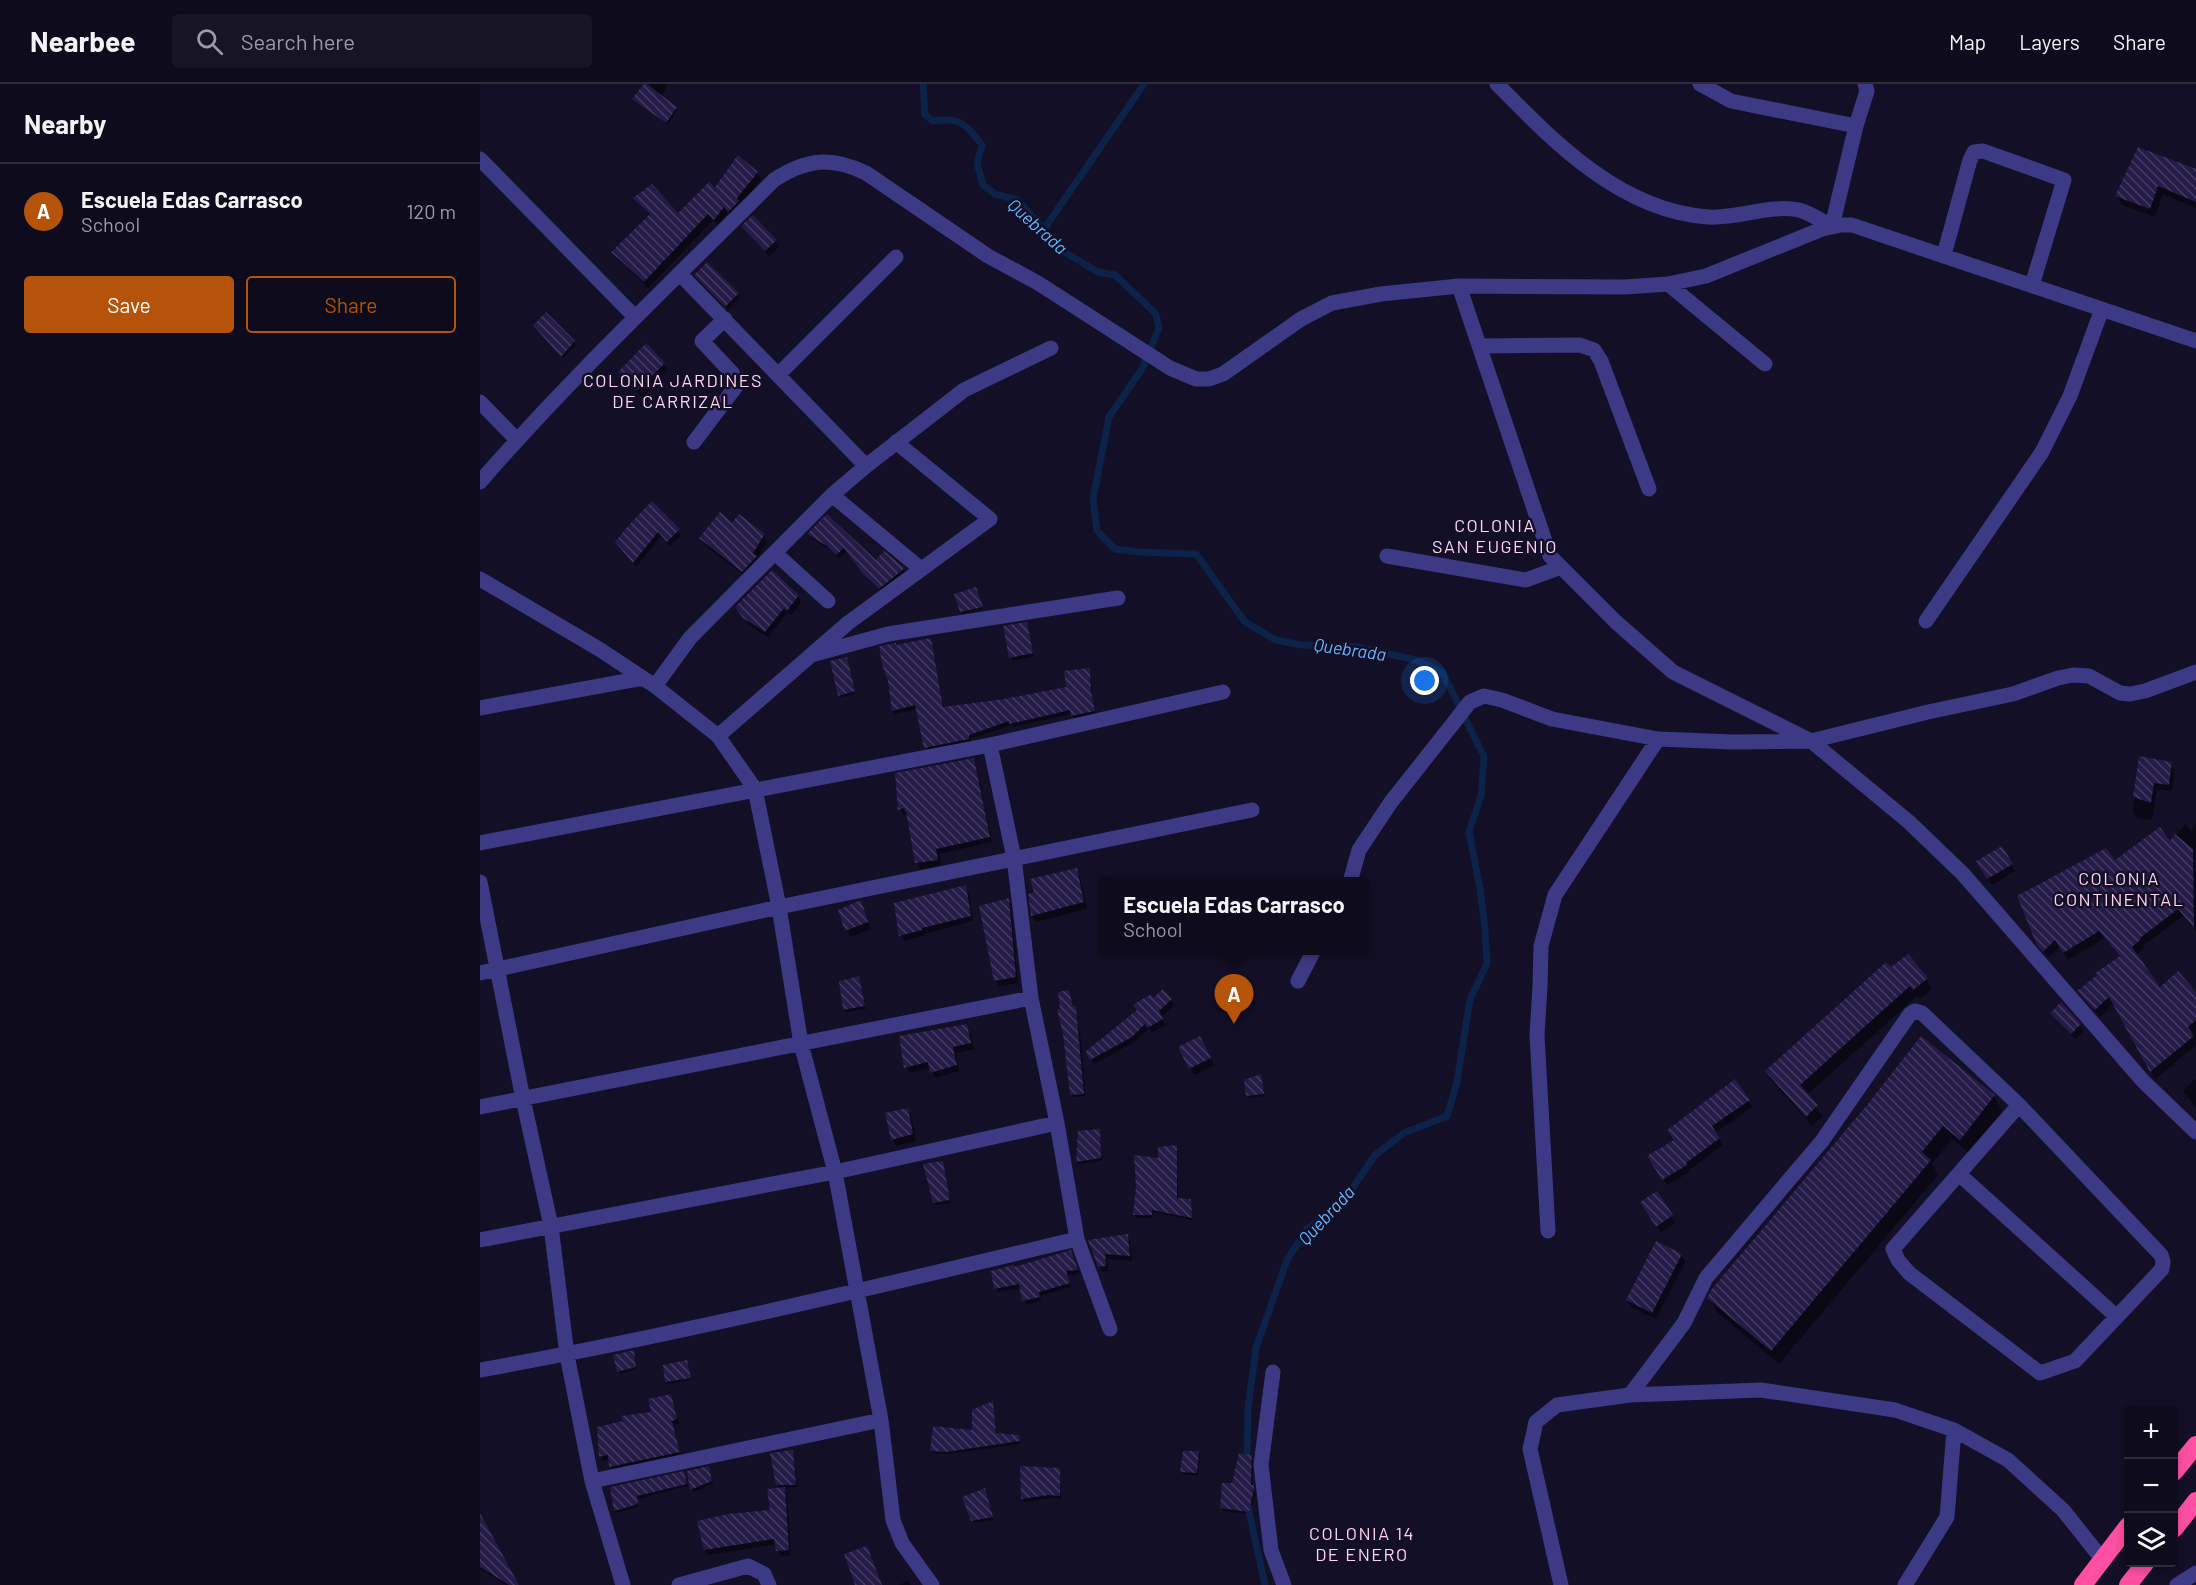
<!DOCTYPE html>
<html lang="en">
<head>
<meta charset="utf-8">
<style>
	body { margin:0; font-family:Barlow,sans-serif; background:#171425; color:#f1f3f6 }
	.controls { position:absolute; right:18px; bottom:18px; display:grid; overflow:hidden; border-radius:6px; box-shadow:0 3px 9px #0003 }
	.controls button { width:54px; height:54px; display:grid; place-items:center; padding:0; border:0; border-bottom:2px solid #2e2b3b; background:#0e0b1c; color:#f1f3f6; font:30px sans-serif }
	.you { position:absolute; left:945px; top:597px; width:21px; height:21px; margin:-15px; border:4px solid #fff; border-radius:50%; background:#1a73e8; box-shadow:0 0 0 9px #1a73e833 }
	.badge { display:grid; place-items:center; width:39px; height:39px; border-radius:50%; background:#b45309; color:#fff; font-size:20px; font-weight:700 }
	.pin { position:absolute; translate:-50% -50px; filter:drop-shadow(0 2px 3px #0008) }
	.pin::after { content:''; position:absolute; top:32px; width:21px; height:18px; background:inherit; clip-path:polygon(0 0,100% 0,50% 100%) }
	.popup { position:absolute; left:619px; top:793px; width:270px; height:78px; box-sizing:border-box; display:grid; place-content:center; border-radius:6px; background:#0e0b1c; filter:drop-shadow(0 2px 4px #0005); font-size:20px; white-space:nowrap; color:#9b9ba3 }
	.popup b { font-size:22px; color:#f1f3f6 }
	.popup::after { content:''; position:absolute; left:50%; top:100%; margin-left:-12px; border:12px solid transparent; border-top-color:#0e0b1c }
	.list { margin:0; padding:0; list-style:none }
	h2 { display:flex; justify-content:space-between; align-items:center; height:78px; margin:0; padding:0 24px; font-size:26px }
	h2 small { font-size:20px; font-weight:400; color:#9b9ba3 }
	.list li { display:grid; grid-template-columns:39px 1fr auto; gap:18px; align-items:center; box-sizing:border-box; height:96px; padding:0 24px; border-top:2px solid #2e2b3b }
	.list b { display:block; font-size:22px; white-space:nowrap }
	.list p { margin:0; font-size:20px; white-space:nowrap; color:#9b9ba3 }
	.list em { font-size:20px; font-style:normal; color:#9b9ba3 }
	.actions { display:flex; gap:12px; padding:18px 24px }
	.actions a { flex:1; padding:14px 0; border:2px solid #b45309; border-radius:6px; text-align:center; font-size:21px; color:#b45309 }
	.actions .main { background:#b45309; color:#fff }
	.icon { flex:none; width:33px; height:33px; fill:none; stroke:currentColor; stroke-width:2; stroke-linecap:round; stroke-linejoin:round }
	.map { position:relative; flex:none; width:1716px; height:1501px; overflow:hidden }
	header { display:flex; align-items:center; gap:36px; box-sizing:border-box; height:84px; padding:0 30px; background:#0e0b1c; border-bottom:2px solid #2e2b3b }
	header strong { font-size:28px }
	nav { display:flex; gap:33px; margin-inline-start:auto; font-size:21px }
	.search { width:420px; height:54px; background:#171425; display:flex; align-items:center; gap:15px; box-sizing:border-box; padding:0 21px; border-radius:6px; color:#9b9ba3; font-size:22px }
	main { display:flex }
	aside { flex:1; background:#0e0b1c }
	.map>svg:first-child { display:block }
	.shadow { fill:#0007 }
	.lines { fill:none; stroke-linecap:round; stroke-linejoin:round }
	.stream { stroke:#0c2248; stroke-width:7 }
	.building { fill:url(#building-back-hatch) }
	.minor { stroke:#3d3a85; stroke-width:15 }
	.highway { stroke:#ff4fa3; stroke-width:18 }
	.labels { text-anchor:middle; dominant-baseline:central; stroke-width:5; stroke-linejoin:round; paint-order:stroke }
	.water-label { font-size:18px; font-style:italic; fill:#62b6ff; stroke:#130f26 }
	.neighbourhood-label { font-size:18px; letter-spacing:1.5px; fill:#ffd6f0; stroke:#130f26 }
</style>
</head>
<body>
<header>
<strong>Nearbee</strong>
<div class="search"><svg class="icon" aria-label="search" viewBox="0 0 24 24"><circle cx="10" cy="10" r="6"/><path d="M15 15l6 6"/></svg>Search here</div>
<nav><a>Map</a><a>Layers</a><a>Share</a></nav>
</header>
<main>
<aside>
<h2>Nearby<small></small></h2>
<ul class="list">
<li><span class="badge">A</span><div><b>Escuela Edas Carrasco</b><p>School</p></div><em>120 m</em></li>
</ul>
<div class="actions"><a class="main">Save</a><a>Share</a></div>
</aside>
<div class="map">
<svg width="1716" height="1501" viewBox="0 0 1716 1501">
	<defs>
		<pattern id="building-back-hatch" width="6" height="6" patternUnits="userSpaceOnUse" patternTransform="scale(1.5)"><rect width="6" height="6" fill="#241b47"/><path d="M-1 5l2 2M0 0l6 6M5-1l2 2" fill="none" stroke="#433b63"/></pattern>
	</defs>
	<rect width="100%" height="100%" fill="#130f26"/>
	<path class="shadow" d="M169,0h19l-6,13 15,13 -9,15 -34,-26z
		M1716,86v38l-33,-14 -8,23 -33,-12 -5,-9z
		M277,89l4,6 -28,38 -5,-5 -10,13 -5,-5 -65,68 -31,-30 -4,-6 37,-37 -15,-17 43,17 37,-25z
		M263,142l32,14 4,7 -10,10z
		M227,180l33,33 -12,12 -30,-31z
		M56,244l38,14 2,3 -13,13z
		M184,280l4,6 -26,27 -18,-18 -4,-7z
		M172,419l29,32 -11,11 -9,-10 -25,31 -16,-19z
		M347,432l49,46 27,7 3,4 -24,19 -15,-13 -20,-28 -8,8 -8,-9 -20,-12 -2,-4z
		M252,441l32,10 3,7 -10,17 3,5 -13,13 -43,-32 -3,-7z
		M497,508l6,17 -20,5 -2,-3z
		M318,512l3,6 -10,14 -4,-3 -19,24 -20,-13 -8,-11z
		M547,540l6,32 -21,5 -7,-34z
		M450,555l14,69 60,-7 64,-12 21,-19 2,4 1,22 4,19 -22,4 -2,-5 -59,13 -1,-2 -42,14 1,4 -43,8 -10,-42 -23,5 -2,-3 4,-64z
		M366,576l8,34 -13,4 -1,-3z
		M1660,674l31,5 4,7 -3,21 -15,-2 -5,31 -15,-2 -4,-7z
		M493,676l3,5 16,77 -53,12 2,11 -21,4 -3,-6 -8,-47 -1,-2 -5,1 -3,-5 -3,-36z
		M1706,739l5,9 5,-9v108l-13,-15 -40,30 1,2 -8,7 24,34 36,5v51l-41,34 -41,-76 -14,14 -21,-26 42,-34 -17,-19 -36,22 -8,-14 -12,12 -9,-14 76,-82 55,-19z
		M1522,764l13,23 -23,14 -14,-23z
		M596,786l4,7 7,32 -51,13 -4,-6 -2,-21z
		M485,803l4,6 4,28 -49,13v2l-20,5 -3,-6z
		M528,816l3,5 7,78 -19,3 -3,-5 -15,-74z
		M380,818l11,27 -21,8 -10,-26z
		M1411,886l35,9 6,10 -12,10 -3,-3 -110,99 16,21 -11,10 -40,-45 -6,-10z
		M380,897l6,28 -20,3 -2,-2z
		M673,916h18l3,5 -13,12 4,8 -14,8 -2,-4 -15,13 -40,22 -7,-12z
		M593,924l3,3 5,29 4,56 -12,1 -2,-2z
		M1572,929l27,12 4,7 -8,7z
		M487,942l3,6 4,17 -18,4 3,18 -24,7 -4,-10 -22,5 -3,-6z
		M720,954l14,27 -20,10 -14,-28z
		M781,992l3,20 -15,2 -2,-2z
		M1716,994v30l-13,-17z
		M1514,1012l8,15 -33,42 -17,-14 -20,25 6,11 -159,189 -62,-52 -8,-14 159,-192z
		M1268,1017l4,6 -37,26 8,12 -34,25 1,2 -23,13 -18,-29z
		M427,1026l4,6 5,25 -20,5 -3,-7z
		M619,1046l3,31 -23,3 -2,-2z
		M697,1063l1,53h12l2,20 -39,-8 -1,6h-16l-2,-3z
		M462,1078l9,41 -15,2 -2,-3z
		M1176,1109l19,30 -14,9 -16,-23z
		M647,1152l3,5 2,20 -25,-2 1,12 -6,1 -12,-31z
		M1201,1171l4,7 -29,57 -25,-12 -4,-7z
		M593,1172l6,18 -12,1 4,12 -31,9 1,5 -15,4 -5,-17 -23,4 -2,-4 18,-19z
		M155,1271l2,14 -17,5 -1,-3z
		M208,1281l3,15 -23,4 -1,-2z
		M190,1312l9,28 -5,1 7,32 -68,14 -3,-12 -7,2 -2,-5 52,-43z
		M512,1319l5,31 21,2 2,8 -72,10 -15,-1 -2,-2 43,-19z
		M313,1368l4,35 -14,1 4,6 4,62 -10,1 -4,-13 -68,11 -4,-6 67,-38 8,-22 -2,-4z
		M718,1369l2,3 -2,20 -15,-2 -2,-2z
		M772,1372l1,3 -1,27 3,7 -5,21 -27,-3 -2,-3z
		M542,1384l37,1 2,30 -10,-1 -27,4z
		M230,1387l3,13 -20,8 -4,-20z
		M204,1389l4,13 -51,13 2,8 -22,6 -2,-2 -4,-23z
		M506,1409l7,27 -19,3 -2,-3z
		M10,1450l28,51h-12l-26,-16v-33z
		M428,1497l3,4h-13z"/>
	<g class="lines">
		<path class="stream" d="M443,0l2,31 8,6c28,-4 33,3 49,24l-5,18 6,22 12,9 22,6 49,53 32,19 17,3 41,39 3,14 -17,41 -33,48 -16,82 4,32 18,18 24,3 57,2 49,68 31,18 26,5 55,2 59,13 27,13 41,84 -3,39 -12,36 11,56 5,41 2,35 -17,35 -13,83 -10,34 -43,17 -29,22 -32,47 -36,27 -20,31 -31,88 -8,60 -1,53
			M564,145l100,-145
			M767,1418l18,83"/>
	</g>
	<path class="building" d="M164,0h3l30,23 -11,16 -34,-24z
		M1658,63l58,22v33l-38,-16 -8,23 -35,-13z
		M258,71l20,17 -21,26 2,3 -11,11 -4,-5 -10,13 -6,-6 -64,68 -33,-30 39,-38 -17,-16 19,-14 26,29 31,-31 6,5z
		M273,131l24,25 -12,11 -24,-25z
		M227,178l32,31 -14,14 -31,-32z
		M66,228l29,29 -14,16 -28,-32z
		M166,259l19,20 -28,28 -19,-19z
		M172,417l28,28 -13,13 -9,-10 -25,31 -18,-21 14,-17z
		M240,428l12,11 7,-9 26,20 -12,19 4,3 -15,16 -43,-34z
		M347,430l49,46 8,-9 21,17 -26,21 -16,-15 -19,-26 -8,7 -9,-9 -20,-12z
		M292,486l27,25 -12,16 -3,-3 -19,24 -22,-14 -8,-11z
		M496,503l7,20 -23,5 -6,-18z
		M547,538l6,31 -24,5 -6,-32z
		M451,554l12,69 61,-8 62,-12 -2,-16 26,-3 1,23 4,20 -24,5 -1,-6 -61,14v-3l-40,14v4l-45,9 -9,-43 -23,6 -4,-30 -6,-17 -3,-18 17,-3v2z
		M367,573l8,34 -17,5 -8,-35z
		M1659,672l33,6 -3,23 -15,-2 -3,20 -18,-6z
		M494,674l16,79 -54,12 2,11 -23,3 -9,-52 -1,1 -1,-4 -6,2 -3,-37z
		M1680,743l10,14 5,-7 18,15 1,79 -16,-19 -38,29 1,1 -9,8 28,40 18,-16 18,21v28l-8,7 6,9 -44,36 -41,-75 -14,13 -18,-19 20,-16 -2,-2 25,-17 -21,-25 -36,22 -8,-13 -12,12 -6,-7 -20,-49 89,-48 9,12z
		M1522,762l11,18 -26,15 -11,-18z
		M597,784l7,34 -53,14 -3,-22 6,-2 -4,-13z
		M486,801l5,31 -49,12v2l-23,6 -5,-33z
		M529,814l7,79 -22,4 -15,-75z
		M381,816l7,22 -23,9 -7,-21z
		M1428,870l20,24 -15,12 -3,-4 -110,99 18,20 -12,12 -41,-46 121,-109 5,5z
		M379,892l6,30 -22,4 -4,-29z
		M683,905l9,10 -13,12 4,8 -16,9 -2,-4 -13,13 -42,23 -5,-8 52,-42 -4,-5 18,-11 2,4z
		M589,906l4,17h3l8,87 -14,1 -7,-61 -6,-25h3l-2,-17z
		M1581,918l20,22 -10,10 -21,-21z
		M487,940l4,19 -18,4 4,18 -27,8 -2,-11 -24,6 -5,-32z
		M720,952l11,22 -22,11 -11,-22z
		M1441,952l74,59 -35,45 -17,-14 -21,26 9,8 -160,191 -64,-53 4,-8 156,-185z
		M781,990l3,20 -18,2 -2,-16z
		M1255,995l15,21 -38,26 8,12 -34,25 1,2 -25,15 -15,-24 27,-16 -7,-10z
		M428,1024l5,26 -22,6 -6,-27z
		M620,1045l1,29 -25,4 2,-31z
		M697,1061v53l14,1 1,19 -40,-8v5h-19l3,-29 -2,-31 24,3v-11z
		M463,1077l7,39 -17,3 -10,-39z
		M1177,1107l16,24 -17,12 -16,-25z
		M648,1150l2,22 -25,-2 1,12 -8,1 -10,-27z
		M1176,1157l26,13 -30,59 -26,-13z
		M591,1166l7,20 -12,1 4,12 -31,9 1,5 -18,4 -3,-17 -25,5 -3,-18 22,-6 1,2z
		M154,1266l2,17 -19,5 -4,-17z
		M207,1276l4,18 -26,4 -2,-17z
		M191,1310l6,25 -5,2 8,31 -71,15 -1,-12 -9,2 -2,-30 26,-6 -2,-5 30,-4 -3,-13z
		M513,1317l3,32 23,2 1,6 -74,11 -16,-1 3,-25 39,4v-20z
		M313,1366l3,35h-20l-6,-32z
		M703,1367h16l-2,22 -17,-1z
		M759,1369l13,2 -1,30h3v4l-5,23 -29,-4 2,-25h10z
		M229,1382l3,15 -22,9 -3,-19z
		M540,1382l40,2v28l-11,-1 -28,4z
		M204,1387l3,13 -50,12 1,8 -24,7 -4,-24z
		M305,1403l4,63 -13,1 -2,-12 -70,11 -7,-29 31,-7 42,-4 -3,-21z
		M505,1404l8,29 -22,4 -9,-24z
		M0,1429l39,72h-10l-29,-18z
		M387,1462l15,39h-27l-11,-31z"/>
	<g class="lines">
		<path class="minor" d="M1017,0c58,59 124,127 211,133 30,2 61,-13 91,-7 11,3 23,11 33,16
			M1220,0l31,17 125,25
			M0,75l155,158
			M1352,142l24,-100 11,-35 -2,-7
			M1464,171l26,-95 4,-8 9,-1 81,29 -32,105
			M200,190l186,192
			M1188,200l97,80
			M979,202l91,270 66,66 57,50 138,69 98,81 54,52 180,207 53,51
			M999,262l101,-1 14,5 7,11 48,128
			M299,290l117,-117
			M0,318l37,38
			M214,358l43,-57 -5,-12 -30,-32 23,-22
			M0,398c92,-106 195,-203 294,-302 32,-21 57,-24 92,-7l122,83 50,27 132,85 26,11h13l14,-5 78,-55 31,-16 49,-9 78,-8 166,1 43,-3 38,-8 116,-47 19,-4h11l344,116
			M352,411l89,74
			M295,469l53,48
			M907,472l139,24 35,-13
			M0,495l119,70 56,37 63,50 37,53 24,118 22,137 34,128 46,248 12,100 9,23 30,42
			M1446,537l116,-169 28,-56 32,-87
			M335,570l73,-20 230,-36
			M175,602l35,-48 142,-143 34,-29 98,-76 87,-42
			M0,624l163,-30
			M238,652l130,-113 142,-104 -94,-77
			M510,661l24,113 17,140 26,125 20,116 33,90
			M0,759l510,-98 233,-53
			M0,798l43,217 28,127 16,129 25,126 31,104
			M870,798l9,-32 32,-48 79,-100 14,-6 18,4 50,19 106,20 75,3 78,-1 117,-29 85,-18 45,-16 15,-3 16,1 31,17 10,1 15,-3 51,-19
			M0,889l299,-66 473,-97
			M818,897l16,-31
			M0,1023l551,-109
			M1479,1090l158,143
			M1068,1147l-11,-196 3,-48 1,-41 14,-51 103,-156
			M0,1156l355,-68 222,-49
			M0,1286c201,-36 399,-84 597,-131
			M793,1288l-12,93 10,85 13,35
			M1150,1311l54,-72 22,-45 116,-137 88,-127 5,-3 7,2 97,92 142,150 2,6 -1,8 -87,92 -35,12 -131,-100 -11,-13 -5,-11 126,-144
			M112,1397l289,-61
			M199,1501l69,-19 16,8 5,11
			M1081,1501l-31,-136 6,-27 21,-17 73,-10 131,-5 134,20 59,20 54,30 55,50 39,49
			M1425,1501l42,-68 7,-87
			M1697,1501l19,-12"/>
		<path class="highway" d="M1694,1388l22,-27
			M1694,1445l22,-28
			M1603,1501l45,-59
			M1648,1501l18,-23"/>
	</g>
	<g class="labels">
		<g class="water-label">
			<text transform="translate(558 142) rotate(42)">Quebrada</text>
			<text transform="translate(870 565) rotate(8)">Quebrada</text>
			<text transform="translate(846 1131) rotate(-47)">Quebrada</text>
		</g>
		<g class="neighbourhood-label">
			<text x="193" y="296">COLONIA JARDINES<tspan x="193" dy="21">DE CARRIZAL</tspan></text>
			<text x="1015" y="441">COLONIA<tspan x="1015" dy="21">SAN EUGENIO</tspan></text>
			<text x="1639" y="794">COLONIA<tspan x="1639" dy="21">CONTINENTAL</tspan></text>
			<text x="882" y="1449">COLONIA 14<tspan x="882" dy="21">DE ENERO</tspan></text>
		</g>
	</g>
</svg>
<div class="controls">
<button>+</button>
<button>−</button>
<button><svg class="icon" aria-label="layers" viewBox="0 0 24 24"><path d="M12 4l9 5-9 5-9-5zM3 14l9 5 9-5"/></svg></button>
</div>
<div class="you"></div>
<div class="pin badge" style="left:754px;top:940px">A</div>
<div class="popup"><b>Escuela Edas Carrasco</b>School</div>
</div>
</main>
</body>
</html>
